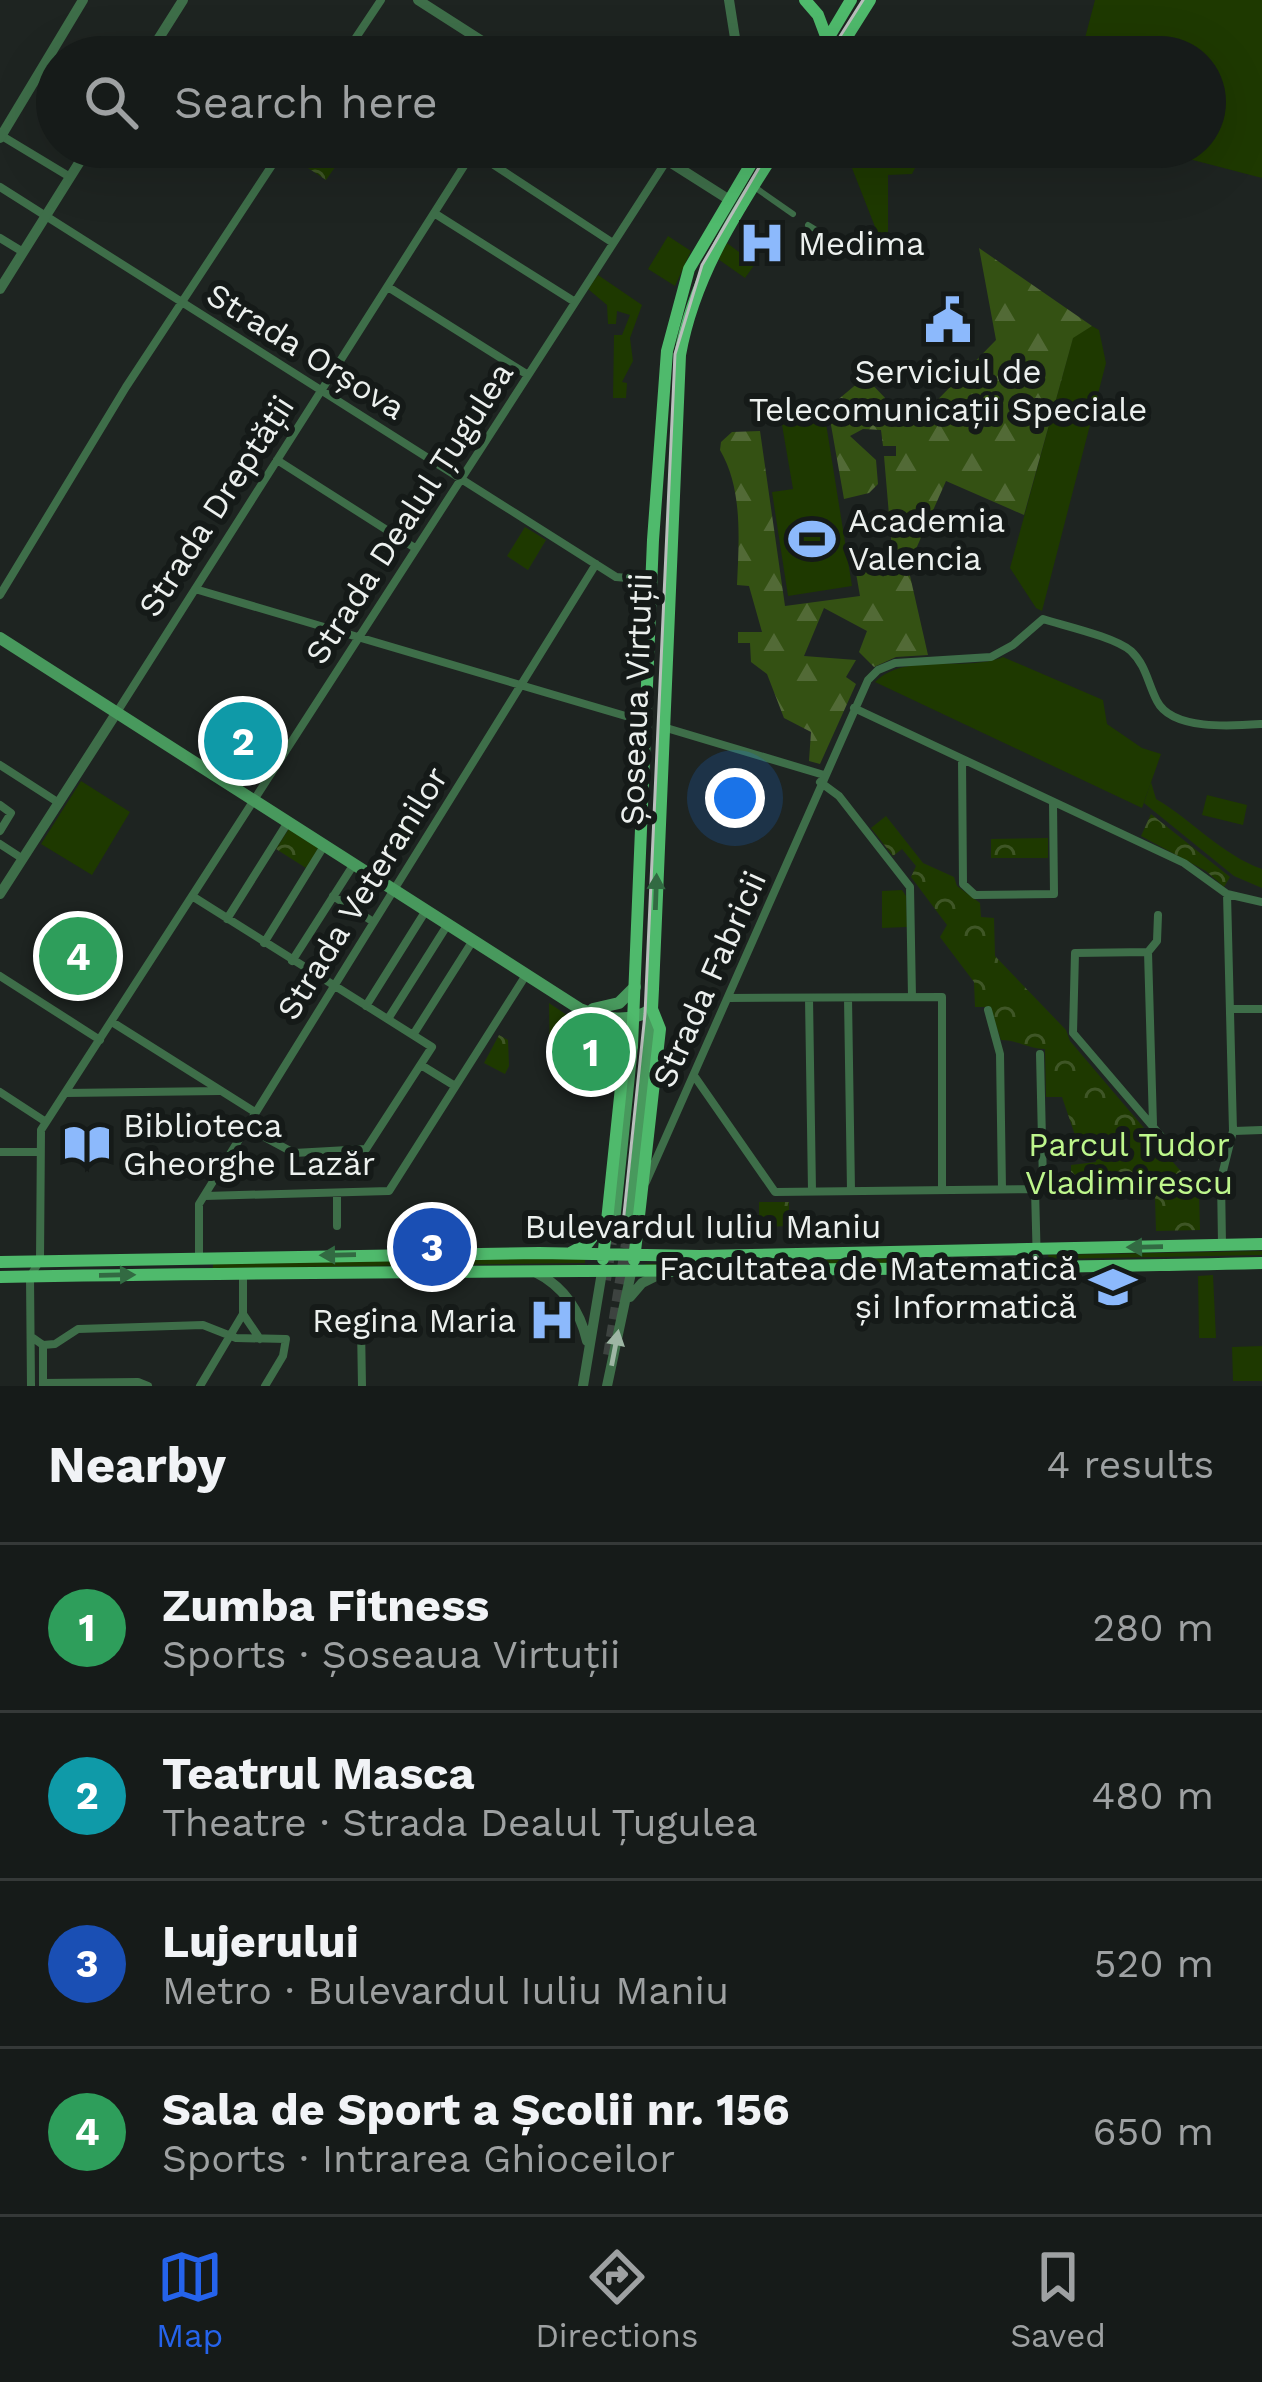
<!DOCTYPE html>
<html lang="en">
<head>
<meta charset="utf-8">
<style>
	body { margin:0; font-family:"Work Sans",sans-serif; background:#232826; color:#f1f3f6 }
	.you { position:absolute; left:735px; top:798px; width:42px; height:42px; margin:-30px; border:9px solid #fff; border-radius:50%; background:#1a73e8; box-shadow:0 0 0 18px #1a73e833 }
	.badge { display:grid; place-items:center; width:78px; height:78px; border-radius:50%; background:#2563eb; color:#fff; font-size:39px; font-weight:700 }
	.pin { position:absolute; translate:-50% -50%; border:6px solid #fff; box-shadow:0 3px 12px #0006 }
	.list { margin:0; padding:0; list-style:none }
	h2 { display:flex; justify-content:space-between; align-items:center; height:156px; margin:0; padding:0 48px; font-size:51px }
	h2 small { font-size:39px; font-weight:400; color:#9ea1a2 }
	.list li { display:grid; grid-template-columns:78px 1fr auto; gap:36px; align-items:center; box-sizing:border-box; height:168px; padding:0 48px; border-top:3px solid #353938 }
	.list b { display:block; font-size:45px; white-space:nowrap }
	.list p { margin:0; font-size:39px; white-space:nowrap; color:#9ea1a2 }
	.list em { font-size:39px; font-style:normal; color:#9ea1a2 }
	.icon { flex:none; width:66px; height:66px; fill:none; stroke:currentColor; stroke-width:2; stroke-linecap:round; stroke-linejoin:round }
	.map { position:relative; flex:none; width:1262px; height:1386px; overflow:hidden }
	.search { position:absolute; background:#161b19; box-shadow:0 12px 48px #0002; left:36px; right:36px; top:36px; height:132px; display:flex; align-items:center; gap:30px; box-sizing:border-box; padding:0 42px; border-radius:66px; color:#9ea1a2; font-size:45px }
	.sheet { height:828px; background:#161b19 }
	nav { display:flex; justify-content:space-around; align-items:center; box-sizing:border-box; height:168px; border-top:3px solid #353938; background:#161b19; font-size:33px; color:#9ea1a2 }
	nav a { display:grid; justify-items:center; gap:6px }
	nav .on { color:#2563eb }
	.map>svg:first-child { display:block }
	.grass { fill:#1e3900 }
	.forest { fill:url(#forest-firs) }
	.park { fill:url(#park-crowns) }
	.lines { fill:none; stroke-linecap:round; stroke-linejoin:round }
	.secondary-tunnel { stroke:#3d4340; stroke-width:12; stroke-dasharray:12 6; stroke-linecap:butt }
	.pedestrian { stroke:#3e6e49; stroke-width:6 }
	.minor { stroke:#3e6e49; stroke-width:8 }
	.tertiary { stroke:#3e6e49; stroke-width:10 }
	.secondary { stroke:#48995d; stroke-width:12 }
	.primary { stroke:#4fba6c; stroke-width:12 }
	.tram { stroke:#b9bebc; stroke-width:3 }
	.oneway { fill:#326a42 }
	.oneway2 { fill:#9eb6a4 }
	.labels { text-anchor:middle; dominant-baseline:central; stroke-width:12; stroke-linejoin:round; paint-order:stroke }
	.poi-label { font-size:33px; fill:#ecf0ee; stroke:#151a18; text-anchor:start }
	.street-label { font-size:33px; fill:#ecf0ee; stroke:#151a18 }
	.park-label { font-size:33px; fill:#bef68c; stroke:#151a18 }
</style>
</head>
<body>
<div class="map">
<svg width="1262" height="1386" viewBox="0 0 1262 1386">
	<defs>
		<pattern id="forest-firs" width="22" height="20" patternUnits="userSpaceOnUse" patternTransform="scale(3)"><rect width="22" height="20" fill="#345113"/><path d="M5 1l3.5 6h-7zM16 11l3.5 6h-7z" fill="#526a36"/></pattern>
		<pattern id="park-crowns" width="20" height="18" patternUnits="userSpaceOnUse" patternTransform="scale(3)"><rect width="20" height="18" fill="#1e3900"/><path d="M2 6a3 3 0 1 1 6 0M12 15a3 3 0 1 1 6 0" fill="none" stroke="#3f5626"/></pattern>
	</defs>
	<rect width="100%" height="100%" fill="#1e2421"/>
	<path class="grass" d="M1095,0h167v178l-119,-31h62v-90h-125z
		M860,147h27l8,11 9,-4 12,12 -4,8 -24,1v85l-38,-97z
		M668,236l23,15 -16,35 -27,-17z
		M727,243l28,21 -10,14 -27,-19z
		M598,275l44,30 -12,33 3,23 -11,21 5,1 -1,15h-13l1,-63h8l8,-20 -13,-4 -1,13h-8l-1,-19 -19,-16z
		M1092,326l7,4 7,33 -64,248 -6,-3 -26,-40 63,-231z
		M825,417l27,169 -64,10 -16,-104 21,-3 -11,-64z
		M1003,657l100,43 4,24 35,24 19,6 -19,54 -267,-126c32,-31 89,-9 128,-25z
		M81,781l49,31 -38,63 -51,-31z
		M1207,795l40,10 -4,20 -41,-10z
		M902,890l4,6 1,31 -25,1v-37z
		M1262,1251v4l-213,4 -1,-4z
		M585,1257v6l-372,5v-5z
		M932,1258v4l-287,6v-4z
		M1213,1275l3,63h-17l-1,-62z
		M1262,1346v35h-29l-1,-34z"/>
	<path class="forest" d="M979,248l113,78 -19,12 -49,177 -78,-34 -38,86 20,88 -32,2 -22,10 -15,-15 8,-21 -43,-23 -20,48 52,4 -10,17 10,7 -36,80 -11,-3 2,-29 -27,-14 -17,-44 -16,-12 -1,-19h-12v-11h24l-13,-46 -12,-1c2,-45 6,-96 -17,-135l1,-8 11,-10 28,-1 25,175 75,-10 -4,-23 23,-4 4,8 10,-15 -9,-106h12v-10h-13l-2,-16 -18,-1 -13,7 26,24 2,24 -9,9 -25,6 -16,-91 37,-31 47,49 84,-86z"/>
	<path class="park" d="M322,147l25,3 -21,30 -18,-12z
		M525,527l21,13 -18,30 -21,-14z
		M1151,782l5,17c36,21 66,56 106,70v19l-28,-12 -90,-73z
		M1151,814l79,63 -6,10 -18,-16 -65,-35z
		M886,816l37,47 31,14 3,9 23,17 1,14 13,1 1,38 71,74 4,11 108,127 11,11h19v13l-9,1 1,37 -44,1 -1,-34 -84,-3v-29l25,-3 1,-21 -21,-3 -14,-41h-16l-1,-48c-17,0 -27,-9 -44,-9l-11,-33h-15l-1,-25 -34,-45 7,-12 -36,-48 5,-11 -14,-17 -9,7 -22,-28z
		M290,827l30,19 -14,22 -30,-19z
		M1048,838v20h-57v-19z
		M549,1003l31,21 -30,45z
		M499,1035l9,5 1,26 -4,8 -21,-11z
		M759,1202h30v24l-30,1z"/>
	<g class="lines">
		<path class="secondary-tunnel" d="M605,1280l9,-58
			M609,1355l21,-130"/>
		<path class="pedestrian" d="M753,186l40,28
			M808,225l41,25"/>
		<path class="minor" d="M343,57l38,-57
			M2,136l68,41
			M474,152l139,91
			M527,155l4,-8
			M0,187l616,390 34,3
			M434,213l141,89
			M0,238l23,14
			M388,287l140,88
			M277,460l138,88
			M195,589l451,133
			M0,595l126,-208 158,-240
			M854,708l330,155 43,31 35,8
			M117,712l359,-565
			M663,727l161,48
			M962,759l1,125 12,11 79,-1 -1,-92
			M0,765l59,38
			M820,782l19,14 71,91 2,110
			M0,805l11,8 -11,18
			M0,844l23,15
			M192,896l240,151 -66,102 -72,4 -48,-26
			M333,896l39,25
			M227,919l61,-97
			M264,943l60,-97
			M1148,952l-73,1 -2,80 105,123h48
			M292,961l62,-97
			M0,976l100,64
			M728,998l214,-1v193
			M809,998l3,193
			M848,998l3,193
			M366,1006l59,-94
			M1230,1009h32
			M988,1010l12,44 2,135
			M388,1019l60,-95
			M112,1022l143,90
			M413,1035l59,-93
			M421,1065l34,21
			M695,1077l80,115 260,-3
			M0,1092l46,30
			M65,1093l155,-2
			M1153,1124l-5,-172 9,-11 1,-26
			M1234,1131l28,-1
			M0,1152h38
			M646,1182l222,-502 10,-10 17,-7 96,-6 22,-12 30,-26c22,7 72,18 88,32 15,14 17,33 26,50 15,30 77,25 105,23
			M337,1193v33
			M205,1196l184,-5 137,-216
			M1222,1244l-1,-65 12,-48 -6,-237
			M199,1258v-54l397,-640
			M1037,1267l-2,-78 8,-6 -3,-129
			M243,1273v41
			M243,1314l17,25
			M361,1326l1,60
			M33,1338l10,7 12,-1 23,-15 125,-4 33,13 50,1 -3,17 -18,30
			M43,1345v40
			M43,1383l95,-1 10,4
			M31,1386l-1,-109 10,-17 1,-130 626,-970
			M200,1386l43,-72"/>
		<path class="tertiary" d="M418,0l89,57
			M729,0l9,57
			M147,57l36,-57
			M0,138l83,-138
			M646,147l82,52
			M0,289l89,-142
			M0,894l117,-182
			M535,1272c28,14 45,39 52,69
			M630,1297l12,-14 20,-10
			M583,1386l19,-114
			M607,1386l24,-113"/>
		<path class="secondary" d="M0,638l580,371c25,10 48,15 72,0
			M593,1009l26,-6 16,-16
			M593,1017l39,29 -18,176
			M630,1225l22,-214"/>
		<path class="primary" d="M805,0l13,15 9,24
			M817,57l34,-57
			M834,57l36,-57
			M572,1252l15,-8 17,-22
			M603,1259l20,-191 9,-22 21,-506 14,-189 22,-82 72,-122
			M634,1260l26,-231 -8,-20 1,-20 27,-634c14,-79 56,-142 98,-208
			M0,1262l539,-9 161,3 562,-12
			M0,1277c421,-8 841,-4 1262,-14"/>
		<path class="tram" d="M827,57l36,-57
			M623,1224l22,-210 30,-660 27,-89 69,-118"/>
	</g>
	<defs><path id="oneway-solid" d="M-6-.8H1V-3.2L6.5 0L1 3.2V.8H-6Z" transform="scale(3)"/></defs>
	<g class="oneway">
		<use href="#oneway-solid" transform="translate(656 892) rotate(-88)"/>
		<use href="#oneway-solid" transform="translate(1145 1247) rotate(179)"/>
		<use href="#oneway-solid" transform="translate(338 1255) rotate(179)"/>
		<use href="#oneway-solid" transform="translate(117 1275) rotate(-1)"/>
	</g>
	<use class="oneway2" href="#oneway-solid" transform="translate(615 1348) rotate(-79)"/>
	<defs>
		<symbol id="hospital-bare" viewBox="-9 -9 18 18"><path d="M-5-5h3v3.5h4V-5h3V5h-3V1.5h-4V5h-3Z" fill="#8cb9fc" stroke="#151a18" stroke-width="2.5" paint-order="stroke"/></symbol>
		<symbol id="civic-bare" viewBox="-9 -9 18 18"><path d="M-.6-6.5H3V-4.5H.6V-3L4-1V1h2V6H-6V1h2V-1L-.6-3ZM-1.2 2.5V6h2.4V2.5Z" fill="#8cb9fc" stroke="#151a18" stroke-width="2.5" paint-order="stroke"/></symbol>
		<symbol id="stadium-bare" viewBox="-9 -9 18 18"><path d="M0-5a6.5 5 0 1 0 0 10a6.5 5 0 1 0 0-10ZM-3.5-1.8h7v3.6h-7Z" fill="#8cb9fc" stroke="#151a18" stroke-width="2.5" paint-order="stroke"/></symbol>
		<symbol id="library-bare" viewBox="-9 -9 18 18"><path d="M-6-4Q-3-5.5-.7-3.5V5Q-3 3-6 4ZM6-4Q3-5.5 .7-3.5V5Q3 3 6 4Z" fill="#8cb9fc" stroke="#151a18" stroke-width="2.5" paint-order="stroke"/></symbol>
		<symbol id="university-bare" viewBox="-9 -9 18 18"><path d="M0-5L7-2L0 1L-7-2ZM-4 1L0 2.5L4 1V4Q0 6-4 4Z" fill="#8cb9fc" stroke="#151a18" stroke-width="2.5" paint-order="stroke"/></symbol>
	</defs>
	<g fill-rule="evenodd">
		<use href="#hospital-bare" x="729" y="210" width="66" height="66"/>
		<use href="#civic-bare" x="915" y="287" width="66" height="66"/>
		<use href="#stadium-bare" x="779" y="506" width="66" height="66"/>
		<use href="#library-bare" x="54" y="1111" width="66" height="66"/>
		<use href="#university-bare" x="1080" y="1254" width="66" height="66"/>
		<use href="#hospital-bare" x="519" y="1287" width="66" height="66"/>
	</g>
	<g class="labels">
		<g class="poi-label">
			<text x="798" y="243">Medima</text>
			<text x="948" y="371" text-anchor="middle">Serviciul de<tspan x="948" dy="38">Telecomunicații Speciale</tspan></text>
			<text x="848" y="520">Academia<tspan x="848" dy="38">Valencia</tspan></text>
			<text x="123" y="1125">Biblioteca<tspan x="123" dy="38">Gheorghe Lazăr</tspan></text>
			<text x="1077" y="1268" text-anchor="end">Facultatea de Matematică<tspan x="1077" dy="38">și Informatică</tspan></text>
			<text x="516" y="1320" text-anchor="end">Regina Maria</text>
		</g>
		<g class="street-label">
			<text transform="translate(306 351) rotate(32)">Strada Orșova</text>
			<text transform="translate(216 506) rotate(-57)">Strada Dreptății</text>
			<text transform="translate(409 513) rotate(-57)">Strada Dealul Țugulea</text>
			<text transform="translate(636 699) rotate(-88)">Șoseaua Virtuții</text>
			<text transform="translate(362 893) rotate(-58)">Strada Veteranilor</text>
			<text transform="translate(709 979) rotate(-66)">Strada Fabricii</text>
			<text x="703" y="1226">Bulevardul Iuliu Maniu</text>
		</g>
		<g class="park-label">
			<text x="1129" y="1144">Parcul Tudor<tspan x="1129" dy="38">Vladimirescu</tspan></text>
		</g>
	</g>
</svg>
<div class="you"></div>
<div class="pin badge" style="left:591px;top:1052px;background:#2e9e5b">1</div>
<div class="pin badge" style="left:243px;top:741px;background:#0f9aa8">2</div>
<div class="pin badge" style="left:432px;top:1247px;background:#1a4fb4">3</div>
<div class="pin badge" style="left:78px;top:956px;background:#2e9e5b">4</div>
<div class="search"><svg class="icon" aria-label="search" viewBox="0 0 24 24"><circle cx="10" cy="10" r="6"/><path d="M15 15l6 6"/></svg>Search here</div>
</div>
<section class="sheet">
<h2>Nearby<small>4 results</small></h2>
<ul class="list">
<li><span class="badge" style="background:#2e9e5b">1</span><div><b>Zumba Fitness</b><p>Sports · Șoseaua Virtuții</p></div><em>280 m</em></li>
<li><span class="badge" style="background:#0f9aa8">2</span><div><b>Teatrul Masca</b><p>Theatre · Strada Dealul Țugulea</p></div><em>480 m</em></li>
<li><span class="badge" style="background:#1a4fb4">3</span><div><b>Lujerului</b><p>Metro · Bulevardul Iuliu Maniu</p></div><em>520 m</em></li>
<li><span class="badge" style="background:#2e9e5b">4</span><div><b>Sala de Sport a Școlii nr. 156</b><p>Sports · Intrarea Ghioceilor</p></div><em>650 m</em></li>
</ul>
</section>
<nav>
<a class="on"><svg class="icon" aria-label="map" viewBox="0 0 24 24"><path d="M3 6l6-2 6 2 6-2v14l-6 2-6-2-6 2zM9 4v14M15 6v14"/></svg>Map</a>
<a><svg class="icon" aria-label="directions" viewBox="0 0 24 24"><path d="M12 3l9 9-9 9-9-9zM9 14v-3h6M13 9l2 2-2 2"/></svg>Directions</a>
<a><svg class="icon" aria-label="saved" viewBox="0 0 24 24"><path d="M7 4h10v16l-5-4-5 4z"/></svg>Saved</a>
</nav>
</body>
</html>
